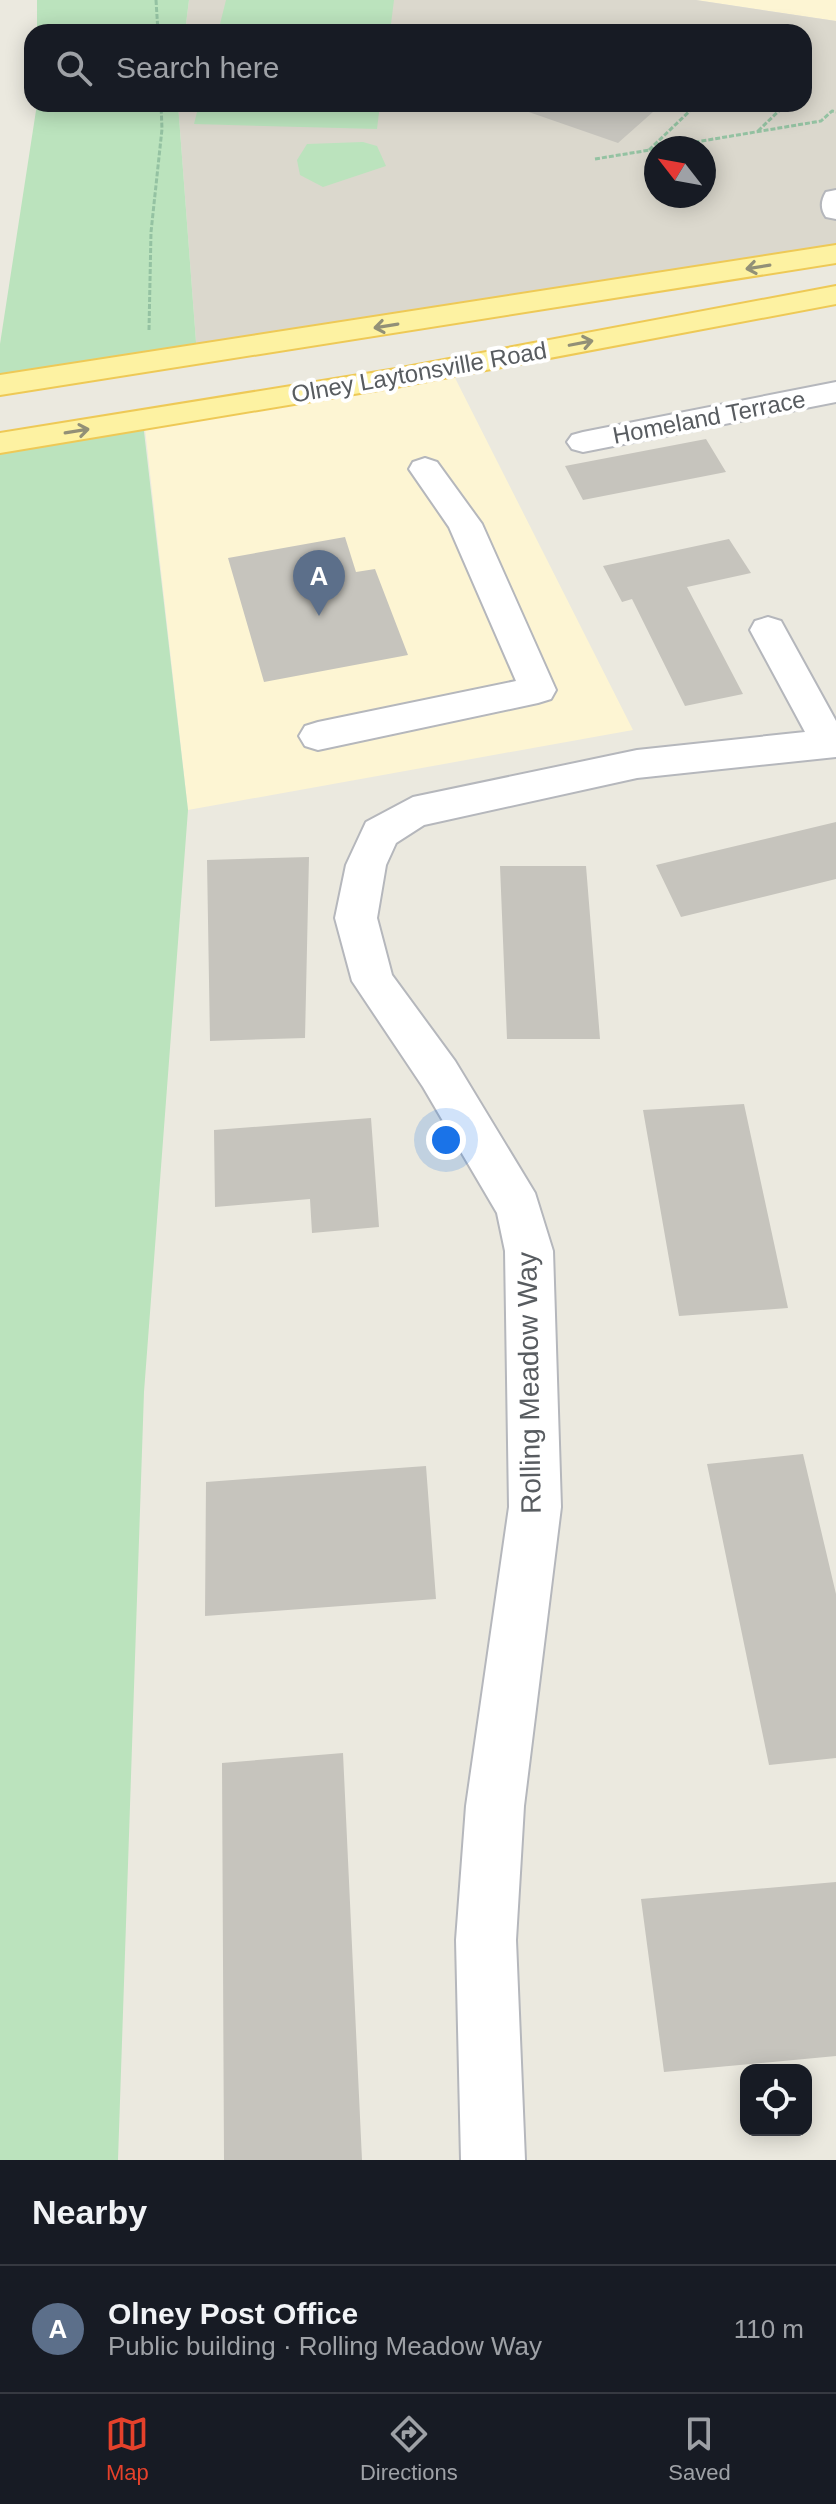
<!DOCTYPE html>
<html lang="en">
<head>
<meta charset="utf-8">
<style>
	body { margin:0; font-family:Arial,sans-serif; background:#242831; color:#f1f3f6 }
	.controls { position:absolute; right:24px; bottom:24px; display:grid; overflow:hidden; border-radius:16px; box-shadow:0 4px 20px #0003 }
	.controls button { width:72px; height:72px; display:grid; place-items:center; padding:0; border:0; border-bottom:2px solid #363941; background:#171b24; color:#f1f3f6; font:40px sans-serif }
	.compass { position:absolute; left:644px; top:136px; width:72px; height:72px; border-radius:50%; background:#171b24; box-shadow:0 4px 20px #0003; rotate:301deg }
	.you { position:absolute; left:446px; top:1140px; width:28px; height:28px; margin:-20px; border:6px solid #fff; border-radius:50%; background:#1a73e8; box-shadow:0 0 0 12px #1a73e833 }
	.badge { display:grid; place-items:center; width:52px; height:52px; border-radius:50%; background:#e5412b; color:#fff; font-size:26px; font-weight:700 }
	.pin { position:absolute; translate:-50% -66px; filter:drop-shadow(0 2px 4px #0008) }
	.pin::after { content:''; position:absolute; top:42px; width:28px; height:24px; background:inherit; clip-path:polygon(0 0,100% 0,50% 100%) }
	.list { margin:0; padding:0; list-style:none }
	h2 { display:flex; justify-content:space-between; align-items:center; height:104px; margin:0; padding:0 32px; font-size:34px }
	h2 small { font-size:26px; font-weight:400; color:#9ea1a6 }
	.list li { display:grid; grid-template-columns:52px 1fr auto; gap:24px; align-items:center; box-sizing:border-box; height:128px; padding:0 32px; border-top:2px solid #363941 }
	.list b { display:block; font-size:30px; white-space:nowrap }
	.list p { margin:0; font-size:26px; white-space:nowrap; color:#9ea1a6 }
	.list em { font-size:26px; font-style:normal; color:#9ea1a6 }
	.icon { flex:none; width:44px; height:44px; fill:none; stroke:currentColor; stroke-width:2; stroke-linecap:round; stroke-linejoin:round }
	.map { position:relative; flex:none; width:836px; height:2160px; overflow:hidden }
	.search { position:absolute; background:#171b24; box-shadow:0 4px 20px #0003; left:24px; right:24px; top:24px; height:88px; display:flex; align-items:center; gap:20px; box-sizing:border-box; padding:0 28px; border-radius:24px; color:#9ea1a6; font-size:30px }
	.sheet { height:232px; background:#171b24 }
	nav { display:flex; justify-content:space-around; align-items:center; box-sizing:border-box; height:112px; border-top:2px solid #363941; background:#171b24; font-size:22px; color:#9ea1a6 }
	nav a { display:grid; justify-items:center; gap:4px }
	nav .on { color:#e5412b }
	.map>svg:first-child { display:block }
	.commercial { fill:#fdf5d3 }
	.education { fill:#dbd8cd; fill-rule:evenodd }
	.green { fill:#bbe3bd }
	.building { fill:#c6c4bd }
	.lines { fill:none; stroke-linecap:round; stroke-linejoin:round }
	.minor-casing { stroke:#b5b7bc; stroke-width:4 }
	.major-casing { stroke:#eec956; stroke-width:4 }
	.path { stroke:#94c2a2; stroke-width:3; stroke-dasharray:5 2; stroke-linecap:butt }
	.minor { fill:#fff; fill-rule:evenodd }
	.major { fill:#fdf2a2; fill-rule:evenodd }
	.oneway { stroke:#929077 }
	.labels { text-anchor:middle; dominant-baseline:central; stroke-width:8; stroke-linejoin:round; paint-order:stroke }
	.far-street-label { font-size:24px; fill:#585c60; stroke:#fff }
	.street-label { font-size:28px; fill:#585c60; stroke:#fff }
</style>
</head>
<body>
<div class="map">
<svg width="836" height="2160" viewBox="0 0 836 2160">
	<rect width="100%" height="100%" fill="#ebe9df"/>
	<path class="commercial" d="M696,0h140v21z
		M450,368l183,362 -445,80 -44,-390z"/>
	<path class="education" d="M189,0h507l140,21v233l-639,101 -19,-251h626v-72h-619zM656,148h48v48h-48z"/>
	<path class="green" d="M37,0h152l-4,32h-148z
		M226,0h168l-4,32h-172z
		M37,104h141l19,251 -197,30v-41z
		M199,104h181l-3,25 -183,-5z
		M363,142l14,4 9,20 -63,21 -23,-12 -3,-15 10,-16z
		M143,423l45,387 -44,582 -26,768h-118v-1716z"/>
	<path class="building" d="M524,104h138l-44,39 -95,-33z
		M706,439l20,33 -143,28 -18,-34z
		M345,537l11,35 19,-3 33,86 -144,27 -36,-124z
		M729,539l22,34 -64,14 56,107 -58,12 -53,-107 -10,3 -19,-36z
		M836,822v57l-155,38 -25,-52z
		M309,857l-4,181 -95,3 -3,-181z
		M500,866h86l14,173h-93z
		M744,1104l44,204 -109,8 -36,-206z
		M371,1118l8,109 -67,6 -2,-34 -95,8 -1,-77z
		M803,1454l33,140v164l-67,7 -62,-301z
		M426,1466l10,133 -231,17 1,-134z
		M343,1753l19,407h-138l-2,-397z
		M836,1882v174l-172,16 -23,-173z"/>
	<g class="lines">
		<defs>
			<path id="minor" d="M836,190v29l-10,-2c-6,-8 -5,-17 0,-25z
				M836,382v20l-253,50 -11,-3 -5,-7 5,-7 11,-3z
				M425,458l12,4 45,62 74,166 -5,9 -13,4 -220,47 -13,-4 -6,-10 6,-10 13,-4 198,-41 -67,-154 -40,-58 4,-7z
				M768,617l13,4 55,100v36l-199,21 -213,47 -28,18 -10,22 -9,53 15,57 63,86 80,132 18,58 8,256 -37,299 -8,134 9,220h-64l-5,-220 10,-134 43,-299 -4,-256 -8,-38 -74,-126 -71,-106 -17,-63 11,-53 20,-43 47,-25 224,-47 168,-18 -55,-102 5,-9z"/>
			<path id="major" d="M836,245v18l-836,132v-20z
				M836,286v18l-440,83 -396,66v-20l396,-64z"/>
		</defs>
		<use href="#minor" class="minor-casing"/>
		<use href="#major" class="major-casing"/>
		<path class="path" d="M156,0l2,32
			M758,131l28,-27
			M660,148l161,-27 11,-10 4,1
			M649,150l48,-46
			M595,159l61,-10
			M149,330l2,-98 11,-103 -1,-25"/>
		<use href="#minor" class="minor"/>
		<use href="#major" class="major"/>
	</g>
	<defs><path id="oneway-shaft" d="M-6 0H5M1.5-3L5.5 0L1.5 3" fill="none" stroke-width="1.6" stroke-linecap="round" stroke-linejoin="round" transform="scale(2)"/></defs>
	<g class="oneway">
		<use href="#oneway-shaft" transform="translate(758 267) rotate(171)"/>
		<use href="#oneway-shaft" transform="translate(386 326) rotate(171)"/>
		<use href="#oneway-shaft" transform="translate(581 343) rotate(-11)"/>
		<use href="#oneway-shaft" transform="translate(77 431) rotate(-9)"/>
	</g>
	<g class="labels">
		<g class="far-street-label">
			<text transform="translate(419 372) rotate(-10)">Olney Laytonsville Road</text>
			<text transform="translate(709 417) rotate(-11)">Homeland Terrace</text>
		</g>
		<g class="street-label">
			<text transform="translate(529 1383) rotate(-91)">Rolling Meadow Way</text>
		</g>
	</g>
</svg>
<div class="controls">
<button><svg class="icon" aria-label="locate" viewBox="0 0 24 24"><circle cx="12" cy="12" r="6"/><path d="M12 2v4M12 18v4M2 12h4M18 12h4"/></svg></button>
</div>
<svg class="compass" viewBox="-18 -18 36 36"><path d="M0-13l5 13h-10z" fill="#e53935"/><path d="M0 13l5-13h-10z" fill="#9ea1a6"/></svg>
<div class="you"></div>
<div class="pin badge" style="left:319px;top:616px;background:#5c6f8a">A</div>
<div class="search"><svg class="icon" aria-label="search" viewBox="0 0 24 24"><circle cx="10" cy="10" r="6"/><path d="M15 15l6 6"/></svg>Search here</div>
</div>
<section class="sheet">
<h2>Nearby<small></small></h2>
<ul class="list">
<li><span class="badge" style="background:#5c6f8a">A</span><div><b>Olney Post Office</b><p>Public building · Rolling Meadow Way</p></div><em>110 m</em></li>
</ul>
</section>
<nav>
<a class="on"><svg class="icon" aria-label="map" viewBox="0 0 24 24"><path d="M3 6l6-2 6 2 6-2v14l-6 2-6-2-6 2zM9 4v14M15 6v14"/></svg>Map</a>
<a><svg class="icon" aria-label="directions" viewBox="0 0 24 24"><path d="M12 3l9 9-9 9-9-9zM9 14v-3h6M13 9l2 2-2 2"/></svg>Directions</a>
<a><svg class="icon" aria-label="saved" viewBox="0 0 24 24"><path d="M7 4h10v16l-5-4-5 4z"/></svg>Saved</a>
</nav>
</body>
</html>
